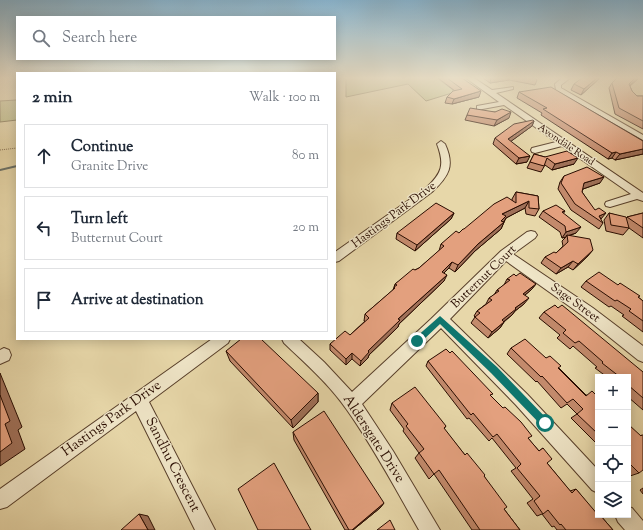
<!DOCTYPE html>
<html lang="en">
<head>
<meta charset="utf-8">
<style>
	body { margin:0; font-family:"Sorts Mill Goudy",serif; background:#f6f6f7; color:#1f2937 }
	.controls { position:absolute; right:12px; bottom:12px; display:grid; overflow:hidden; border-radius:0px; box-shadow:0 2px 10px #0003 }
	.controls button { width:36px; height:36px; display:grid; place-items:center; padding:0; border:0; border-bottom:1px solid #e0e1e3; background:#fff; color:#1f2937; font:20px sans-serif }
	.stop { position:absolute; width:12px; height:12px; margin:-9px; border:3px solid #0f766e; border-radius:50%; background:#fff }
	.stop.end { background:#0f766e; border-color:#fff; box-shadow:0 1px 4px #0008 }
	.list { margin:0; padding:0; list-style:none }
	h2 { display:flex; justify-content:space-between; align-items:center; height:52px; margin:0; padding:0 16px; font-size:17px }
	h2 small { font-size:13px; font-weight:400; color:#747a83 }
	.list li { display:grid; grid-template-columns:26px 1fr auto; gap:12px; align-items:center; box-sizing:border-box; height:64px; margin:0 8px 8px; padding:0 8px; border:1px solid #e0e1e3; border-radius:0px }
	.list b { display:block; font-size:15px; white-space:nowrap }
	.list p { margin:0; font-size:13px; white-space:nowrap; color:#747a83 }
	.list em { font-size:13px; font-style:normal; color:#747a83 }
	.icon { flex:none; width:22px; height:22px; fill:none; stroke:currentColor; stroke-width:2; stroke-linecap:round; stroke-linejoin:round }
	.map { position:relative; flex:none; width:643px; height:530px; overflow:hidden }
	.search { position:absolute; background:#fff; box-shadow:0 2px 10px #0003; left:16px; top:16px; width:320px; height:44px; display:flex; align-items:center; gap:10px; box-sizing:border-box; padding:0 14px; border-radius:0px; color:#747a83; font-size:15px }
	.panel { position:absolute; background:#fff; box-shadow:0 2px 10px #0003; left:16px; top:72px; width:320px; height:268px; border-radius:0px }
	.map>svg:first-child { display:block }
	.green { fill:#bbbd84; stroke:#726442 }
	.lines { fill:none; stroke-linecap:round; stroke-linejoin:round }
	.stream { stroke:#6c736a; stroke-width:2 }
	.minor-casing { stroke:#583f2a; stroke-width:2 }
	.path { stroke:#290c00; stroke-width:1; stroke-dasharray:0.5 1.5; stroke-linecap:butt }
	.minor { fill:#efe5c7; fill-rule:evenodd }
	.wall { fill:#c38a6c; stroke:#290c00 }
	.shaded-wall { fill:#9f7058; stroke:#290c00 }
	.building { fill:#e3a07e; stroke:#290c00 }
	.route { fill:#0f766e }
	.labels { text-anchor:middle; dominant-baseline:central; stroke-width:3; stroke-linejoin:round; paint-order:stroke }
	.far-street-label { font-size:10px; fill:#290c00; stroke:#efe5c7 }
	.street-label { font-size:12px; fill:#290c00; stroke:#efe5c7 }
	.near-street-label { font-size:14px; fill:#290c00; stroke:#efe5c7 }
</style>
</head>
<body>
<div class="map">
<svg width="643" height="530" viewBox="0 0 643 530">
	<rect width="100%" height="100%" fill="#e7d7a9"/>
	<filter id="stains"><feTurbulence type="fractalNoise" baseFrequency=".005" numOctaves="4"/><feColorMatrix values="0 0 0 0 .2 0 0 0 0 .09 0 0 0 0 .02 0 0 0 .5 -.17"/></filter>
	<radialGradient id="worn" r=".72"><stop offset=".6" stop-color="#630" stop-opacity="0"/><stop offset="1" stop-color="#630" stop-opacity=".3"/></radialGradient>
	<path class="green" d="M352,78h85l16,12 -1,3 -26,8 -18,-17 -62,13v-18z
		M16,100l1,1v19l-17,2v-21z"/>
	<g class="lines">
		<path class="stream" d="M0,170l17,-4"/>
		<defs>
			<path id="minor" d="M466,78h8l18,12 21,-3v2l-17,4 147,100v8l-6,-2 -27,8 -4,-1 -1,-2 1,-2 25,-8 -69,-48 -27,7 -3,-1 -1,-2 1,-2 24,-6 -52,-37 -27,5v-4l22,-4z
				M562,78h8l-9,7v3l82,47v5l-87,-50 -1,-6z
				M441,141l4,3c10,22 4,32 -13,48l-93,69 -4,1v-10l91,-64c16,-15 19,-23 11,-44z
				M531,231l4,1 2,3 -2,3 -22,16 80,54 50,38v16l-5,-2 -55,-44 -77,-55 -56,58 77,75 71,76v23l-6,-3 -76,-85 -75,-77 -79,76 31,47 47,79h-21c-23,-40 -45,-82 -72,-120 -17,-25 -41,-46 -63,-67l-2,-4h17l25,23 28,30 79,-73 70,-68 26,-19z
				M212,339h18l-2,4 -79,59 66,128h-20l-59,-119 -129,96 -7,2v-20z
				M4,348l5,2 2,5 -2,5 -9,4v-14z
				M628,507l4,1 11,13v9h-18l-7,-8 -3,-7h13z"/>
		</defs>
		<use href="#minor" class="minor-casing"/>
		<path class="path" d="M0,150l17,-2"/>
		<use href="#minor" class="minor"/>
	</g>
	<path class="wall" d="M438,78h24l17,19 -27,7 -7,-1 2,-6 8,-6z
		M483,78h52l2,2 -2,5 -26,-5 -19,3z
		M600,78l-19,17 -10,-5 3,-6z
		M638,79l-8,7 2,5 5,5h6v33l-28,-15 -6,-26 3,-5z
		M519,92l124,49v13l-28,6 -3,-2 -4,1 -67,-44 1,-2 -25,-15z
		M495,112l14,6 -15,8 -29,-6 2,-5z
		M534,121l-2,5 -21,15 16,21 -11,2 -23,-20 2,-6z
		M534,154l11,3 29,7 -22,6 -7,-5 -4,7 -14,-4z
		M564,176l36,7 -17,6 -1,3 21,31 -4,6 -28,-19 -13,-21 2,-7z
		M516,192l22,4 1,13 -4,7 -9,-2 -1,-6 -19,10 -5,11 -26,22 -20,21 -6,-4 -5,5v8l-45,43 -1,3 -29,28 -1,3 -8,8 -8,-7 -6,6 -16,-15v-6l20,-9 15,-14h-1l1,-7 28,-24 2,-6 20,-14 4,-2 20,-17 2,-7 18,-11 53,-32v-2z
		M543,211h22l-2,3 13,19 -7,3 19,20 -15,14 -5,-3 -12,7 -15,-11 4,-6 11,-4 7,-7 -1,-5 4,-4 -4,1 -2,-6 -21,-15z
		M454,213l-3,6 -36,32 -19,-12 1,-6z
		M609,213l17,5 1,-1 16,-4v25l-14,-10 -6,7 -17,-4 -2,-11z
		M516,276l20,8 -5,6 -6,5 -1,9 -9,7 -3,4 -8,7 -4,6 -12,10 -17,-15 4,-6 -1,-1 3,-5 9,-7 3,-6 5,-3 3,-5 7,-5 3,-6z
		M586,281l52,16 5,4v31l-21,-16 2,-1 -13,-9 -2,1 -28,-20z
		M544,312l99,60v38l-15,-13v-20h-21l-12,-9 2,-1 -24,-21 -3,3 -13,-11 3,-3 -21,-17z
		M511,348l35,10 13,10 27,27 12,2v48l-27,-27 6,-4 -10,-10 -6,4 -24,-27 -1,1 -29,-28z
		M226,351l92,42v9l-25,26 -63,-67z
		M428,361l63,35 48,55 4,-3 4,15 23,28 6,-2 22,27 2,-1 13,15h-56l-3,-4 -2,1 -10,-13 -5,2 -10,-13 6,-4 -22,-28 5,-3 -24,-30 -3,3 -20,-23 -2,1 -41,-53z
		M392,403l54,23 -2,3 21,26 19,21 20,33 16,21h-48l-38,-56 -5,5 -14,-21 4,-5 -16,-22 1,-2 -14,-19z
		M628,424l12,12 2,-1 -3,38 -9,3 -2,-2z
		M293,432l91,71 -4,5 -27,22h-8l-51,-90z
		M643,488v6l-3,-4z"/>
	<path class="shaded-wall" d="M491,78h18v2l-19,3z
		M597,78h3l-19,17 3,-6z
		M635,78h3l-12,11 3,-5z
		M481,91l-2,6 -27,7 2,-5z
		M511,112l-2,6 -15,8 3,-6z
		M534,121l-2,5 -26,19 2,-6z
		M643,149v5l-28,6 5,-6z
		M616,152l-4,6 -4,1 4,-6z
		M530,156l-3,6 -11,2 3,-6z
		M578,158l-4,6 -22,6 3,-6z
		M604,177l-4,6 -20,7 4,-7z
		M529,201l-4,7 -19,10 -3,5 -4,-2 3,-7z
		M454,213l-3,6 -36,32 2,-6z
		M606,213l-5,6 -2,-3z
		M504,222l-3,7 -26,22 -20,21 3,-7 20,-21z
		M581,227l-5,6 -9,3v-1l-1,2 -4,1 4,-6z
		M593,250l-5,6 -15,14 5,-6z
		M573,261l-5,6 -12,7 5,-6z
		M452,262l-3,6 -10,10 3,-6z
		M447,275l-3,6 -45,43 -1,3 -29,28 -1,3 -8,8 1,-5 7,-10 30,-32z
		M536,284l-5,6 -12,10 4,-6z
		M529,298l-5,6 -9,7 -3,4 -14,11 4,-6 13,-12z
		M504,322l-4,6 -12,10 4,-6z
		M352,353v6l-6,6v-6z
		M0,373l22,54 -4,3 7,19 -25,17v-14l5,-28 -5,-29z
		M318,393v9l-25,26 -2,-8z
		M384,503l-4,5 -27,22h-1z
		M139,514l9,2 7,14h-7z"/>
	<path class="building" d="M447,78h15l19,13 -27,8 -7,-2 6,-6 9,-2z
		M582,78h15l-13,11 -10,-5z
		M617,78h18l-6,6 3,7 5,5h6v25l-24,-13 -7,-25z
		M551,87l92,54v8l-23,5 -4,-2 -4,1 -69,-44 4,-1 -28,-16z
		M470,108l25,4 7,-3 9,3 -14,8 -30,-5z
		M533,120l1,1 -26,18 22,17 -11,2 -24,-20 19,-14z
		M567,151l11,7 -23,6 -8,-6 -3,8 -14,-4 4,-8 11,3z
		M587,167l17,10 -20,6 -2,9 13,18 4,-2 7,5 -7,3 4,7 -28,-19 -14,-21 3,-7z
		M516,192l22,4 1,13 -10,-1v-7l-27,13 4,2 -5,5 3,1 -26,22 -20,21 -6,-3 -10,10 5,3 -49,44 2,1 -32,31 1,1 -8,9 -9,-8 -6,6 -16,-15 15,-13 5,4 19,-17 -4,-4 30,-26 -1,-1 3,-2 -2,-1 18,-15 2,1 4,-2 25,-22 -3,-2 15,-13 3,2 4,-4h1l30,-25 13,-7 9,6z
		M436,203l18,10 -37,32 -20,-12z
		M556,205l9,6 -3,1 19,15 -15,5 -1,-6 -22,-15z
		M609,213l17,4 3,11 -18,-3z
		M643,213v15l-16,-11z
		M567,235l23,4 3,11 -15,14 -5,-3 -12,7 -16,-11 9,-5 2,1 12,-11z
		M599,272l19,13 2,-2 20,13 -2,1 5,4v20l-14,-10 2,-2 -14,-9 -2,1 -29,-20z
		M520,273l16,11 -13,10 6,4 -14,10 1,1 -14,11 2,2 -12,10 -17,-15 5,-4 -3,-2 15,-11 -3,-2 10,-7 -2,-1 13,-10 -3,-1 7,-5 2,2z
		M555,305l3,3 4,-3 81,67v26l-15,-13v-8h-8l-18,-14 1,-1 -24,-21 -4,2 -12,-10 3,-3 -22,-18z
		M241,339h20l57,54 -27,27 -65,-69z
		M525,339l21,19 4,-2 11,10 -3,2 28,28 6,-5 6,6v37l-21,-20 6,-5 -10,-10 -6,4 -25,-27 -1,1 -30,-29z
		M446,349l4,4 2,-2 41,43 -3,1 13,13 2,-1 16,15 11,14 -4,2 11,13 4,-3 9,11 -5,4 25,30 4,-4 23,27 1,-1 13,15h-47l-5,-6 -1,1 -12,-15 -5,4 -9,-13 6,-5 -23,-28 4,-4 -24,-30 -4,3 -20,-24 -2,2 -43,-54z
		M415,387l31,39 -2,2 21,27 2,-2 18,22 -1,1 23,31 -3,2 16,21h-40l-41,-60 -5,4 -15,-21 5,-4 -18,-23 2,-2 -16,-21z
		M0,395l10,26 -5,3 7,19 -12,9z
		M324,411l60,92 -32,27h-3l-56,-98z
		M628,424l13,12 1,-1h1v35l-4,3 -11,-11z
		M274,463l37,67h-53l-20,-41z
		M139,514l9,16h-27z
		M390,520l5,10h-18z"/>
	<linearGradient id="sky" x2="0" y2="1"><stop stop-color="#88b6d2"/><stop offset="0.51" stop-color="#f4edd8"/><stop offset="1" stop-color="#f4edd8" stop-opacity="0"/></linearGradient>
	<rect width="643" height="153" fill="url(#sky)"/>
	<path class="route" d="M440,316l57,51 51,53 1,3 -1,3 -3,2 -3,-2 -51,-53 -51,-49 -20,19h-5v-5z"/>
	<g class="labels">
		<g class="far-street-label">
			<text transform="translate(566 145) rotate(34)">Avondale Road</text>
		</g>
		<g class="street-label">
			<text transform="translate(394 215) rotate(-37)">Hastings Park Drive</text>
			<text transform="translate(484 277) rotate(-44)">Butternut Court</text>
			<text transform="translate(575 303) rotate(36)">Sage Street</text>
		</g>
		<g class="near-street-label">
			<text transform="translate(112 419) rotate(-36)">Hastings Park Drive</text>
			<text transform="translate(373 439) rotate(57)">Aldersgate Drive</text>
			<text transform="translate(172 465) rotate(63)">Sandhu Crescent</text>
		</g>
	</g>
	<rect width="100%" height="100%" filter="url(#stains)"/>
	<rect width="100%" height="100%" fill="url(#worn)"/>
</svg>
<div class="controls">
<button>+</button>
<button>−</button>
<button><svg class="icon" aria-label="locate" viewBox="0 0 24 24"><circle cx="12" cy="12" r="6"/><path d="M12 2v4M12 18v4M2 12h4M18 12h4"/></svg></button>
<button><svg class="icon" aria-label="layers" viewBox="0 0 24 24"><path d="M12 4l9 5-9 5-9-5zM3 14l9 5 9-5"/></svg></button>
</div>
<div class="stop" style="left:545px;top:423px"></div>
<div class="stop end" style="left:417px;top:341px"></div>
<div class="search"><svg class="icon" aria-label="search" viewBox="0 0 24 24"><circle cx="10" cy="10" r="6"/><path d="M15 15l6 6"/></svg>Search here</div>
<section class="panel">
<h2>2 min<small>Walk · 100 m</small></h2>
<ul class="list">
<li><svg class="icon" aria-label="ahead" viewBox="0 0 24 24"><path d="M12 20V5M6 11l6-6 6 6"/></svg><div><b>Continue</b><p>Granite Drive</p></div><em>80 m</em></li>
<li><svg class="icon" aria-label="left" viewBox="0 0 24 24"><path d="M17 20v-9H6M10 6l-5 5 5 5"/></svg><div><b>Turn left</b><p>Butternut Court</p></div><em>20 m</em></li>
<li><svg class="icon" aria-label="arrive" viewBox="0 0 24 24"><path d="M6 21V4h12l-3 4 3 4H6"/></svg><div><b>Arrive at destination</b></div></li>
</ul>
</section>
</div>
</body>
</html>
